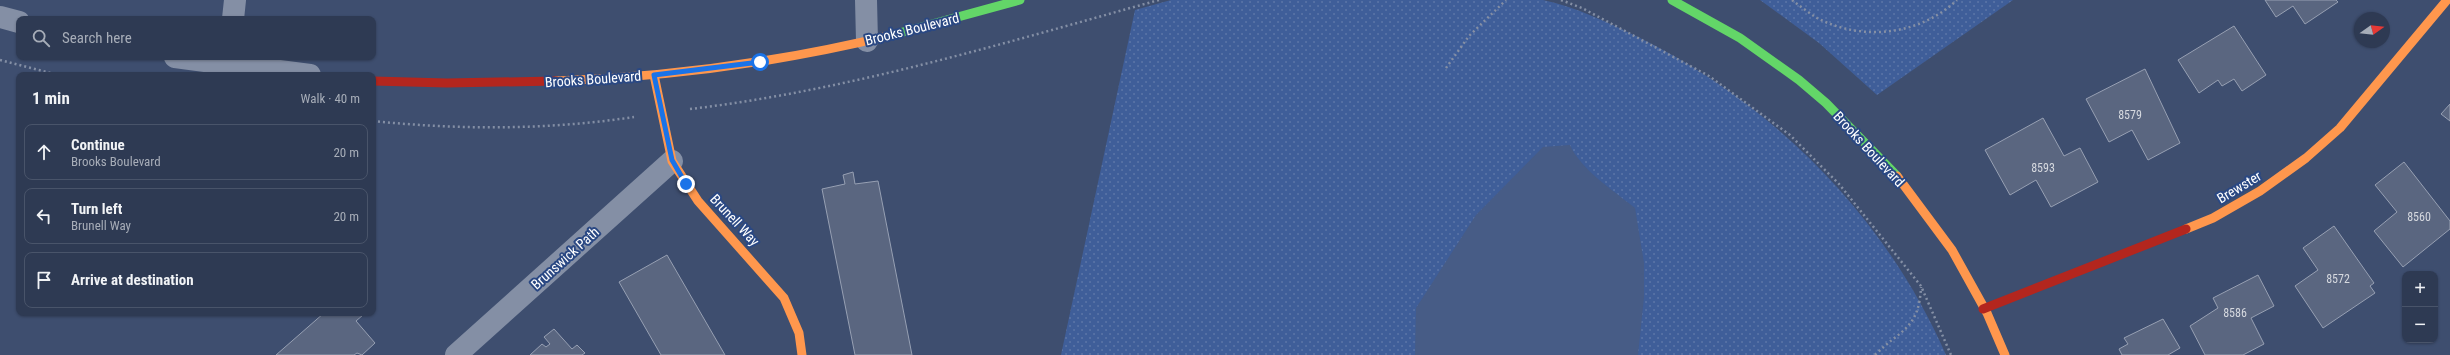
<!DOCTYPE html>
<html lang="en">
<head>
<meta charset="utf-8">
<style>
	body { margin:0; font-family:"Roboto Condensed",sans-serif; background:#3a455d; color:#f1f3f6 }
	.controls { position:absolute; right:12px; bottom:12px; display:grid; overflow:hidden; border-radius:8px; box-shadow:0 1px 3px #0004 }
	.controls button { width:36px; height:36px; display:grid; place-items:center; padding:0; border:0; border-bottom:1px solid #49546a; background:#2e3a53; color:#f1f3f6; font:20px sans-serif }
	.compass { position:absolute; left:2354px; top:12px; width:36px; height:36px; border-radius:50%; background:#2e3a53; box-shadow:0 1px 3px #0004; rotate:75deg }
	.stop { position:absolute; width:12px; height:12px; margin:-9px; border:3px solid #1a73e8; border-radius:50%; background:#fff }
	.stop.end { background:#1a73e8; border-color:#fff; box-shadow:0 1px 4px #0008 }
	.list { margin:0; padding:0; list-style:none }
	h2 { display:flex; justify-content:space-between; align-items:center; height:52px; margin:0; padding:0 16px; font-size:17px }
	h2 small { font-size:13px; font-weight:400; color:#a7adb8 }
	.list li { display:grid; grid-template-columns:26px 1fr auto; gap:12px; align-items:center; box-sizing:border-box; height:56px; margin:0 8px 8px; padding:0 8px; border:1px solid #49546a; border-radius:8px }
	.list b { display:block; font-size:15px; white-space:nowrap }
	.list p { margin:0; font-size:13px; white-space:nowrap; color:#a7adb8 }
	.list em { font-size:13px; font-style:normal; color:#a7adb8 }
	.icon { flex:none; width:22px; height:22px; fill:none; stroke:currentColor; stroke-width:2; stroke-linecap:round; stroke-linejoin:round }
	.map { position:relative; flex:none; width:2450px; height:355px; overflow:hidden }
	.search { position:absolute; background:#2e3a53; box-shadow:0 1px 3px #0004; left:16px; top:16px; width:360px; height:44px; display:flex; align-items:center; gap:10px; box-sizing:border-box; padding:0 14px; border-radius:8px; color:#a7adb8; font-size:15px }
	.panel { position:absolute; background:#2e3a53; box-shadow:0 1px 3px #0004; left:16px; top:72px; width:360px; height:244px; border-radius:8px }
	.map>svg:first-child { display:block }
	.grass { fill:url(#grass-dots) }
	.water { fill:#475c86 }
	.building { fill:#5a6680; stroke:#97a0b3 }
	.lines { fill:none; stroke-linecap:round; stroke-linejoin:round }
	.path { stroke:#848fa5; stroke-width:2.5; stroke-dasharray:2 3; stroke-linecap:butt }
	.street { stroke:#848fa5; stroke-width:22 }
	.fast { stroke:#63d668; stroke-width:9 }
	.slow { stroke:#ff974d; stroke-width:9 }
	.jam { stroke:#b3261e; stroke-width:9 }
	.route { stroke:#1a73e8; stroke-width:5 }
	.labels { text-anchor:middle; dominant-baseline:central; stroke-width:4; stroke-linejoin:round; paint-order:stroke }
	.number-label { font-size:12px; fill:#d6d9df }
	.street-label { font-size:14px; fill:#fff; stroke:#2a4883 }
</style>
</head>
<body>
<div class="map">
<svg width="2450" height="355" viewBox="0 0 2450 355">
	<defs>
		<pattern id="grass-dots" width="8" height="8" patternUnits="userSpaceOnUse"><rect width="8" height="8" fill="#3f5e99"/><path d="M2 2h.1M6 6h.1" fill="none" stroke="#5c76a8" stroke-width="1.8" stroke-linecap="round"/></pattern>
	</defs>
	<rect width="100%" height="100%" fill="#3e4e6f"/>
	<path class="grass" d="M1171,0c87,0 174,0 260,0 25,0 50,0 75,0 12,0 25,0 37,0 33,7 66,23 95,37 135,66 248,180 308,318h-885l74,-345z
		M1760,0h253l-136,95 -58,-52z"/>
	<path class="water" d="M1570,145c11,25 43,45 65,63l9,55v34l-6,58h-223l1,-47 60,-93 67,-68z"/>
	<path class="building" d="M2265,0h71l2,2 -33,22 -12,-18 -17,11z
		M2234,26l32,49 -24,16 -8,-12 -12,7 -4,-6 -19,13 -21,-33z
		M2145,69l35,74 -32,17 -16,-30 -23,12 -23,-43z
		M2450,104v17l-9,-7z
		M2043,118l21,38 16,-8 18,34 -47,25 -15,-27 -26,15 -25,-45z
		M2404,162l46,59v8l-47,38 -29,-36 23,-19 -22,-27z
		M853,172l2,12 23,-3 34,174h-57l-33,-166 23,-5 -2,-9z
		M2334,226l40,57 -4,3 5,7 -52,35 -28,-42 23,-16 -15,-22z
		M667,255l58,100h-64l-42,-73z
		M2258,275l16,31 -23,12 13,26 -21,11h-38l-15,-29 28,-18 -5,-10z
		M324,313h37l2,2 -7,6 19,22 -13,12 -5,-2 -3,2h-78z
		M2163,319l17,29 -12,7h-46l-3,-6 9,-5 -4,-6z
		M554,329l18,20 5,-4 8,8 -3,2h-52l12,-11 4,3 4,-3 -6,-7z"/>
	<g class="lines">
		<path class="path" d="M1561,0l21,8 127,68 81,59 49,49 82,102 30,69
			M1792,0c8,6 17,13 25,18 46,24 103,17 140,-18
			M0,60l58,15
			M1446,68l23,-32 37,-36
			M690,109c161,-19 314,-66 469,-109
			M373,121c87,9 174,9 261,-4
			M1875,355c26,-26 44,-26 46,-68"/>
		<path class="street" d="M866,0l1,41
			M0,17l19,5
			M233,19l2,-19
			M175,57l135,18
			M456,355l216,-194"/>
		<path class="fast" d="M1672,0l68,38 59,42 27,23 71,73
			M892,35l128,-35"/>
		<path class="slow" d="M654,75l18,86 26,40 86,97 15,35 3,22
			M556,81c113,-4 225,-19 336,-46
			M1897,176l55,74 35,63 18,42
			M2186,229l27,-11 47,-27 46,-33 34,-30 107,-128"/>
		<path class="jam" d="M373,81l74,2 109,-2
			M1983,309l203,-80"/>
	</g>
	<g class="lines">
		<path class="route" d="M686,184l-14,-24 -18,-85 106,-13"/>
	</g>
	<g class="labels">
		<g class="number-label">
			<text x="2130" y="115">8579</text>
			<text x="2043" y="168">8593</text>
			<text x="2419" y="217">8560</text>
			<text x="2338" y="279">8572</text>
			<text x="2235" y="313">8586</text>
		</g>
		<g class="street-label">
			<text transform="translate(912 29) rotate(-14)">Brooks Boulevard</text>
			<text transform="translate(593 79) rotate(-4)">Brooks Boulevard</text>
			<text transform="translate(1869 149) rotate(47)">Brooks Boulevard</text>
			<text transform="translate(2239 187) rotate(-31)">Brewster</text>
			<text transform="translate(735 220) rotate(47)">Brunell Way</text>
			<text transform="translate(565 258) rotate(-42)">Brunswick Path</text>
		</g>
	</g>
</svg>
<div class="controls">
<button>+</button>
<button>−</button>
</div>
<svg class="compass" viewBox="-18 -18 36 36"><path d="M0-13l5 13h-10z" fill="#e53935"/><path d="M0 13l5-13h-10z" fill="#a7adb8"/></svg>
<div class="stop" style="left:760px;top:62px"></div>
<div class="stop end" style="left:686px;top:184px"></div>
<div class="search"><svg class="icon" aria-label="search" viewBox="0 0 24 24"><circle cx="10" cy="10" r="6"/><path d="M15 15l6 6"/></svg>Search here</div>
<section class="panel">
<h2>1 min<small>Walk · 40 m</small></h2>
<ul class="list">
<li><svg class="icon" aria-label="ahead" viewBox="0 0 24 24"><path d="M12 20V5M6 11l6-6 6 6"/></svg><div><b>Continue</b><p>Brooks Boulevard</p></div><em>20 m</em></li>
<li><svg class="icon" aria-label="left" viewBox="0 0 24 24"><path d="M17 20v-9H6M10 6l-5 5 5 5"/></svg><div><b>Turn left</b><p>Brunell Way</p></div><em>20 m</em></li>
<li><svg class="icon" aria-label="arrive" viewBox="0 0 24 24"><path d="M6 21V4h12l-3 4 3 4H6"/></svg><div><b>Arrive at destination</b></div></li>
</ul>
</section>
</div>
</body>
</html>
